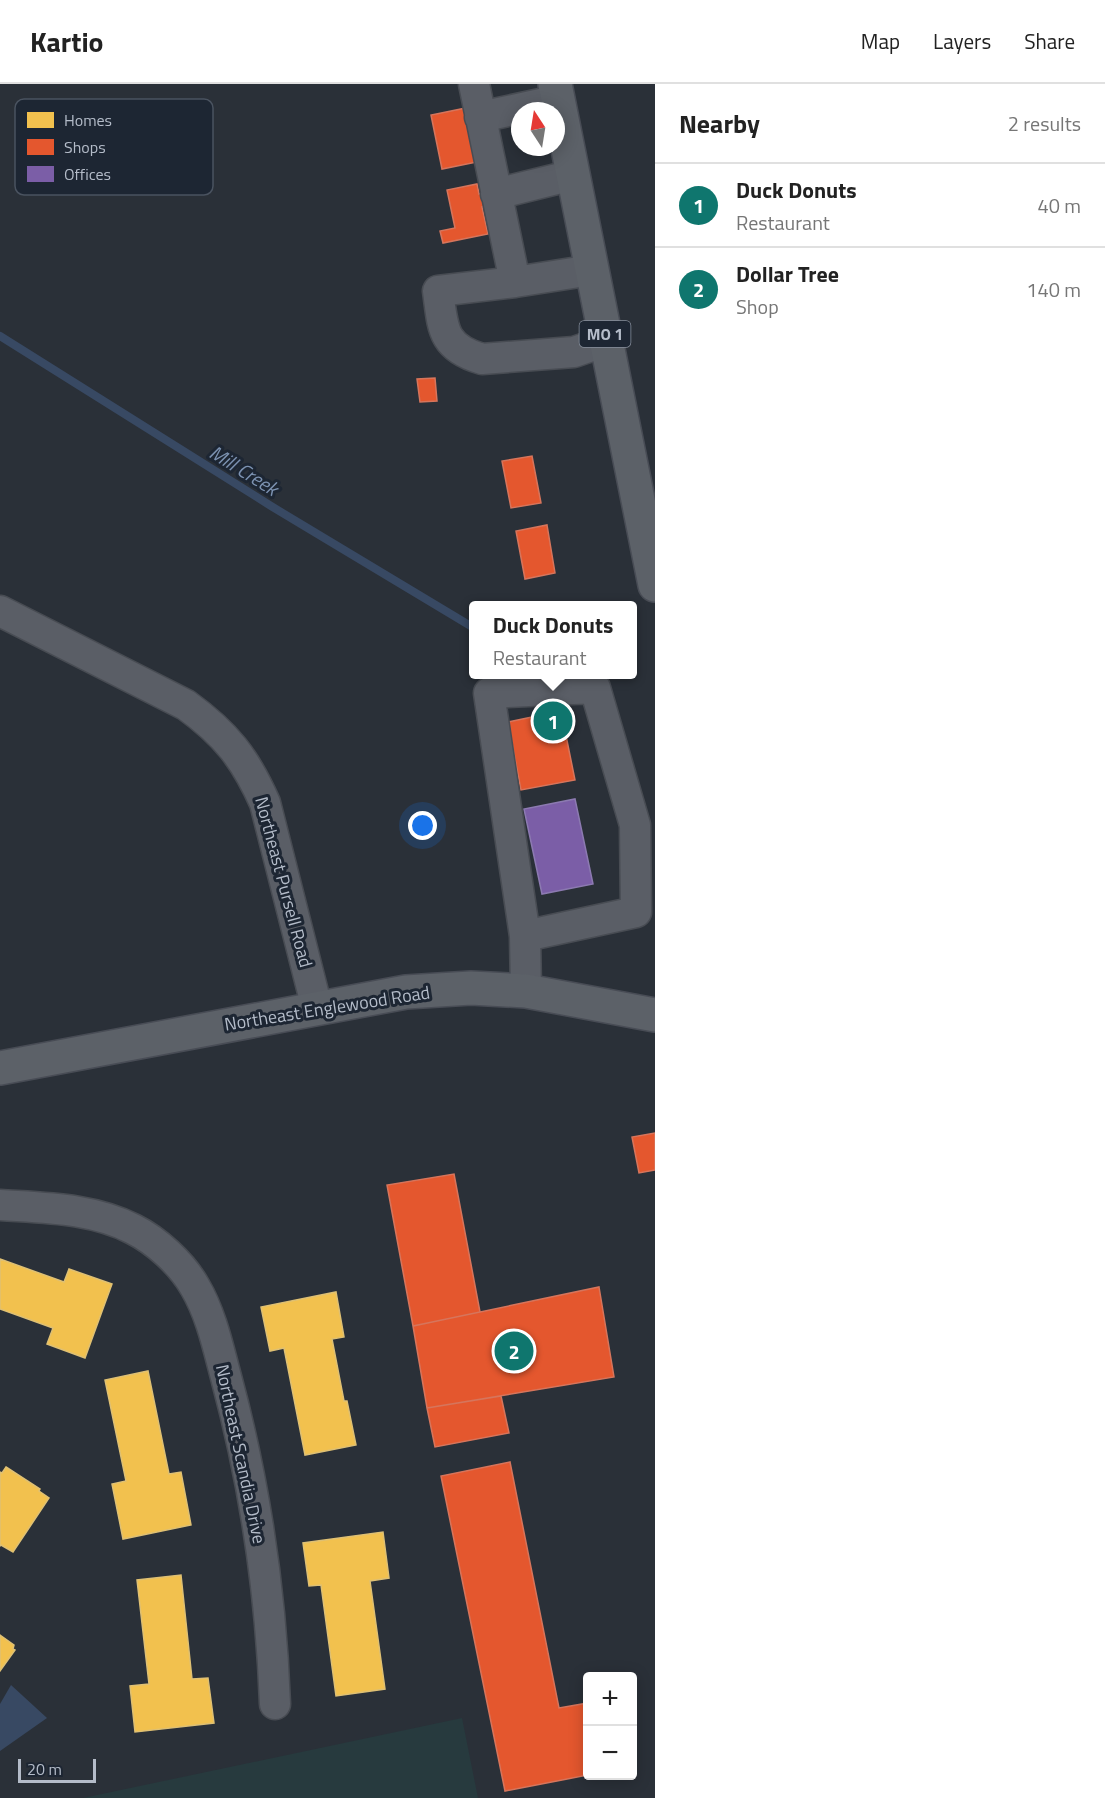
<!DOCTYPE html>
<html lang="en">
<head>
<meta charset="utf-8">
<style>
	body { margin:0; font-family:"Titillium Web",sans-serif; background:#f6f6f6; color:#222 }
	.controls { position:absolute; right:18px; bottom:18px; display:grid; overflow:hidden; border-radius:6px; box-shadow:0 3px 15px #0003 }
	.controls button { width:54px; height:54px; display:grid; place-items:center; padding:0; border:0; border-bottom:2px solid #e0e0e0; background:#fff; color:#222; font:30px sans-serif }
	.compass { position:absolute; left:511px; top:18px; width:54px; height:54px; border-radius:50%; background:#fff; box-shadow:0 3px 15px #0003; rotate:348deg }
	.scale { position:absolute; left:18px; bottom:15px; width:78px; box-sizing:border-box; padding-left:6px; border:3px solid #b4bcc9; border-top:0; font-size:16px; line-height:21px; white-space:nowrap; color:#b4bcc9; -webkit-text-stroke:4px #1d2633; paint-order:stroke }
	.you { position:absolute; left:423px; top:742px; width:21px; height:21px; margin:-15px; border:4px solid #fff; border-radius:50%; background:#1a73e8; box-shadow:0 0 0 9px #1a73e833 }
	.badge { display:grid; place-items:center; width:39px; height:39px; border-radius:50%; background:#0f766e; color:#fff; font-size:20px; font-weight:700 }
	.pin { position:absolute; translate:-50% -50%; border:3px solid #fff; box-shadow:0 2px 6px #0006 }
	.popup { position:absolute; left:469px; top:517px; width:168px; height:78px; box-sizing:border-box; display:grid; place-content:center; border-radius:6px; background:#fff; filter:drop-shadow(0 2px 4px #0005); font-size:20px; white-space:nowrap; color:#767676 }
	.popup b { font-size:22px; color:#222 }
	.popup::after { content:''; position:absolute; left:50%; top:100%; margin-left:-12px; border:12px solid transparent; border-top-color:#fff }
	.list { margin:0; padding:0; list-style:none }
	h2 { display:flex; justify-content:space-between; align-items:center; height:78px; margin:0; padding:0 24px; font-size:26px }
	h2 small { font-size:20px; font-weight:400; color:#767676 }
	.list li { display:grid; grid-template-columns:39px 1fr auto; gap:18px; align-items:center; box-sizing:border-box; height:84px; padding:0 24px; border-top:2px solid #e0e0e0 }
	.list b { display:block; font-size:22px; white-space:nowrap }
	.list p { margin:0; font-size:20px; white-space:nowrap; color:#767676 }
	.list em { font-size:20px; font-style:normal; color:#767676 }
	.map { position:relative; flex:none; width:655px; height:1714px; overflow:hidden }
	header { display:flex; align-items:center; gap:36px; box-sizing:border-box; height:84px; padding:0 30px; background:#fff; border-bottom:2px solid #e0e0e0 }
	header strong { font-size:28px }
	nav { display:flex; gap:33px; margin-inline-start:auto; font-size:21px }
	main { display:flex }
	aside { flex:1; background:#fff }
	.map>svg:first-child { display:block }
	.green { fill:#273a3e }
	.water { fill:#384963 }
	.homes { fill:#f2c14e; stroke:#dfc073; stroke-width:1.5 }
	.shops { fill:#e4572e; stroke:#d6755c; stroke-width:1.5 }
	.offices { fill:#7b5ea7; stroke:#8c7ab1; stroke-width:1.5 }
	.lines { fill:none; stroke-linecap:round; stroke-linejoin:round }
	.stream { stroke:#384963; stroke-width:8 }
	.minor-casing { stroke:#484c53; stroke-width:33 }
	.major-casing { stroke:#484c55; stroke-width:36 }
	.minor { stroke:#5a5e66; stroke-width:30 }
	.major { stroke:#5c6168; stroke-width:33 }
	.labels { text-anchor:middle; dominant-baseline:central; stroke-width:6; stroke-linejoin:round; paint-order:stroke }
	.shield { fill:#1d2633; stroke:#878f9c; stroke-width:1.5 }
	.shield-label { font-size:16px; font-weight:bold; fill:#b4bcc9 }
	.street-label { font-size:18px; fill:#b4bcc9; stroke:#1d2633 }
	.water-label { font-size:20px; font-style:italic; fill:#7c92b1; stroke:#1d2633 }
	.key { fill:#1d2633; stroke:#4a5360; stroke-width:1.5 }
	.key-label { font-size:16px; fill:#b4bcc9 }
</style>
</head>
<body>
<header>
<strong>Kartio</strong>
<nav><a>Map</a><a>Layers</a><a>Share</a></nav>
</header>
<main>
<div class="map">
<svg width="655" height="1714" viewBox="0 0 655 1714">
	<rect width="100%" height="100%" fill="#2a3038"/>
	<path class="green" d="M462,1634l16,80h-395z"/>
	<path class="water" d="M11,1601l36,33 -47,33v-47z"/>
	<path class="homes" d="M0,1175l64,23 5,-13 43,15 -27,74 -38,-14 6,-16 -53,-19z
		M336,1208l8,45 -12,2 12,62h3l9,44 -51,10 -21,-107 -14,3 -9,-44z
		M148,1287l21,103 12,-2 10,53 -68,14 -11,-55 14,-3 -21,-101z
		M6,1383l34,22 -1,2 10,7 -36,54 -12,-7 -1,1v-74l2,1z
		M383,1448l6,46 -19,3 15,108 -49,7 -15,-111 -12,1 -6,-43z
		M181,1491l11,104 16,-1 6,45 -79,9 -5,-46 19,-2 -12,-104z
		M0,1551l14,10 -1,4 2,1 -15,21z"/>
	<path class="shops" d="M466,24l11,54 -35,7 -11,-54z
		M477,100l2,10 8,-2 3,14 -8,1 6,27 -45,9 -3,-12 15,-3 -8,-38z
		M435,294l2,23 -17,1 -3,-23z
		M532,372l9,47 -30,5 -9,-47z
		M547,441l8,48 -30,6 -9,-48z
		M561,627l14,69 -54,10 -13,-68z
		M655,1049v37l-16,3 -7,-36z
		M454,1090l26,138 -67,14 -26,-141z
		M599,1203l15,90 -187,31 -14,-82z
		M501,1312l8,37 -74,14 -8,-39z
		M510,1378l49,246 29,-5v72l-83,16 -64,-315z"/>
	<path class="offices" d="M575,715l18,85 -51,10 -18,-85z"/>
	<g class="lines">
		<path class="stream" d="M0,252l271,170 203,122"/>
		<defs>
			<path id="minor" d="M474,0l41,198 77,-12
				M480,33l79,-17
				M496,110l77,-19
				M515,198l-77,9c5,36 3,56 44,68l92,-7 32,-11
				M0,527l186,94c40,29 59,53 79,98l52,205
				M525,852l111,-24 -1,-87 -40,-137 -106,5 36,243 1,55
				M0,1121c45,3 92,3 133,24 24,12 49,35 62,58 16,27 23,60 31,90 29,107 45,216 49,327"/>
			<path id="major" d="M555,0l100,501
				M0,984l406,-76 65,-4 55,3 129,24"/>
		</defs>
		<use href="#minor" class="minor-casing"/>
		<use href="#major" class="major-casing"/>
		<use href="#minor" class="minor"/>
		<use href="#major" class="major"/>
	</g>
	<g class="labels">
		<rect class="shield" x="579.5" y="237" width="51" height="26" rx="4.5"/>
		<g class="shield-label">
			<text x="605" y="250">MO 1</text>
		</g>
		<g class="street-label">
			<text transform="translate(284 798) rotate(75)">Northeast Pursell Road</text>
			<text transform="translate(327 924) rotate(-9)">Northeast Englewood Road</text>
			<text transform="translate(241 1370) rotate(78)">Northeast Scandia Drive</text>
		</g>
		<g class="water-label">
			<text transform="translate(244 386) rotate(32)">Mill Creek</text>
		</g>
	</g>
	<rect x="15" y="15" width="198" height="96" rx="9" class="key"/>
	<rect x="27" y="28" width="27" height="16" fill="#f2c14e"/>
	<rect x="27" y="55" width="27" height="16" fill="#e4572e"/>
	<rect x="27" y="82" width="27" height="16" fill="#7b5ea7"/>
	<g class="key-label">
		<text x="64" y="42">Homes</text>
		<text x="64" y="69">Shops</text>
		<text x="64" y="96">Offices</text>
	</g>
</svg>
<div class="controls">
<button>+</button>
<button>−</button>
</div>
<svg class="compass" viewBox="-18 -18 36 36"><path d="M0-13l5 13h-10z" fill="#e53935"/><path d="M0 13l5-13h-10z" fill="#767676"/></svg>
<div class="scale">20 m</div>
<div class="you"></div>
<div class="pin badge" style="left:553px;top:637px">1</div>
<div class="popup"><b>Duck Donuts</b>Restaurant</div>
<div class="pin badge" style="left:514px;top:1267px">2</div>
</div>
<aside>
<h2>Nearby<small>2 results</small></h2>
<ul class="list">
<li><span class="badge">1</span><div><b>Duck Donuts</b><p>Restaurant</p></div><em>40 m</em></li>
<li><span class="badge">2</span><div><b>Dollar Tree</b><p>Shop</p></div><em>140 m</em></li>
</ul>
</aside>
</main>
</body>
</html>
